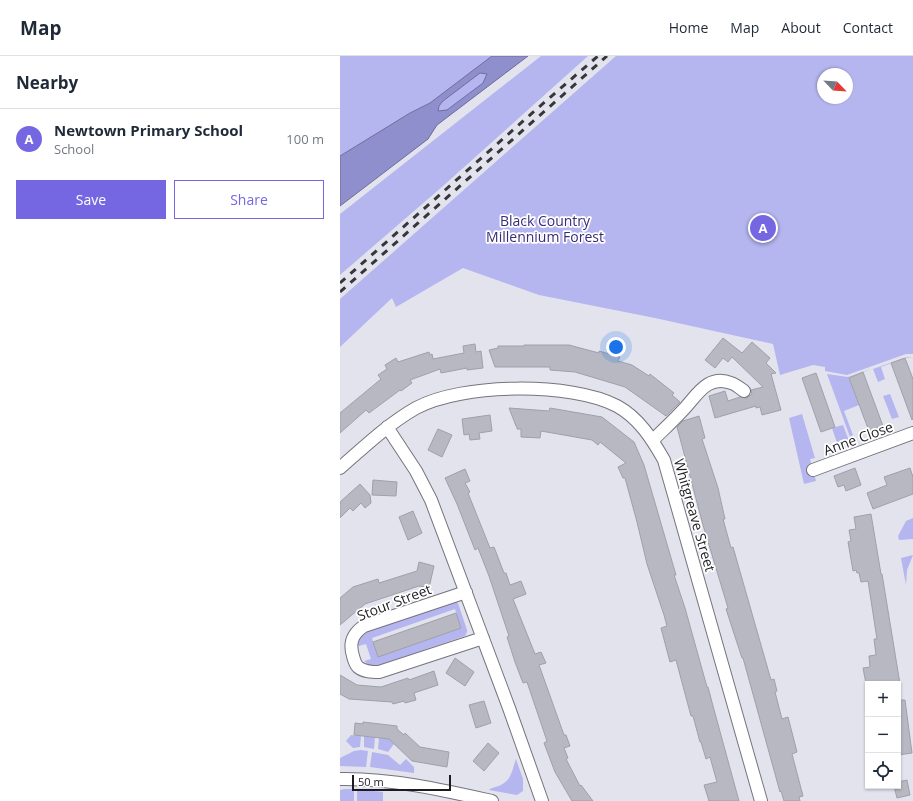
<!DOCTYPE html>
<html lang="en">
<head>
<meta charset="utf-8">
<style>
	body { margin:0; font-family:"Open Sans",sans-serif; background:#f2f2f3; color:#1f2937 }
	.controls { position:absolute; right:12px; bottom:12px; display:grid; overflow:hidden; border-radius:0px; box-shadow:0 1px 3px #0004 }
	.controls button { width:36px; height:36px; display:grid; place-items:center; padding:0; border:0; border-bottom:1px solid #e0e1e3; background:#fff; color:#1f2937; font:20px sans-serif }
	.compass { position:absolute; left:477px; top:12px; width:36px; height:36px; border-radius:50%; background:#fff; box-shadow:0 1px 3px #0004; rotate:115deg }
	.scale { position:absolute; left:12px; bottom:10px; width:99px; box-sizing:border-box; padding-left:4px; border:2px solid #1c1c20; border-top:0; font-size:11px; line-height:14px; white-space:nowrap; color:#1c1c20; -webkit-text-stroke:3px #fff; paint-order:stroke }
	.you { position:absolute; left:276px; top:291px; width:14px; height:14px; margin:-10px; border:3px solid #fff; border-radius:50%; background:#1a73e8; box-shadow:0 0 0 6px #1a73e833 }
	.badge { display:grid; place-items:center; width:26px; height:26px; border-radius:50%; background:#7567e2; color:#fff; font-size:13px; font-weight:700 }
	.pin { position:absolute; translate:-50% -50%; border:2px solid #fff; box-shadow:0 1px 4px #0006 }
	.list { margin:0; padding:0; list-style:none }
	h2 { display:flex; justify-content:space-between; align-items:center; height:52px; margin:0; padding:0 16px; font-size:17px }
	h2 small { font-size:13px; font-weight:400; color:#747a83 }
	.list li { display:grid; grid-template-columns:26px 1fr auto; gap:12px; align-items:center; box-sizing:border-box; height:60px; padding:0 16px; border-top:1px solid #e0e1e3 }
	.list b { display:block; font-size:15px; white-space:nowrap }
	.list p { margin:0; font-size:13px; white-space:nowrap; color:#747a83 }
	.list em { font-size:13px; font-style:normal; color:#747a83 }
	.actions { display:flex; gap:8px; padding:12px 16px }
	.actions a { flex:1; padding:9px 0; border:1px solid #7567e2; border-radius:0px; text-align:center; font-size:14px; color:#7567e2 }
	.actions .main { background:#7567e2; color:#fff }
	.icon { flex:none; width:22px; height:22px; fill:none; stroke:currentColor; stroke-width:2; stroke-linecap:round; stroke-linejoin:round }
	.map { position:relative; flex:none; width:573px; height:745px; overflow:hidden }
	header { display:flex; align-items:center; gap:24px; box-sizing:border-box; height:56px; padding:0 20px; background:#fff; border-bottom:1px solid #e0e1e3 }
	header strong { font-size:19px }
	nav { display:flex; gap:22px; margin-inline-start:auto; font-size:14px }
	main { display:flex }
	aside { flex:1; background:#fff }
	.map>svg:first-child { display:block }
	.green { fill:#b5b5f0; fill-rule:evenodd }
	.water { fill:#908fce; stroke:#6d6c9a; fill-rule:evenodd }
	.building { fill:#b8b8c3; stroke:#a0a0aa }
	.lines { fill:none; stroke-linecap:round; stroke-linejoin:round }
	.street-casing { stroke:#74747d; stroke-width:14 }
	.street { stroke:#fff; stroke-width:12 }
	.rail { stroke:#36363b; stroke-width:3; stroke-dasharray:7 7; stroke-linecap:butt }
	.labels { text-anchor:middle; dominant-baseline:central; stroke-width:3.5; stroke-linejoin:round; paint-order:stroke }
	.park-label { font-size:14px; fill:#382d78; stroke:#fff }
	.street-label { font-size:14px; fill:#1c1c20; stroke:#fff }
</style>
</head>
<body>
<header>
<strong>Map</strong>
<nav><a>Home</a><a>Map</a><a>About</a><a>Contact</a></nav>
</header>
<main>
<aside>
<h2>Nearby<small></small></h2>
<ul class="list">
<li><span class="badge">A</span><div><b>Newtown Primary School</b><p>School</p></div><em>100 m</em></li>
</ul>
<div class="actions"><a class="main">Save</a><a>Share</a></div>
</aside>
<div class="map">
<svg width="573" height="745" viewBox="0 0 573 745">
	<rect width="100%" height="100%" fill="#e3e3ee"/>
	<path class="green" d="M0,0h152l-62,47 -20,10 -70,43z
		M201,0h47l-145,130 -103,89v-61z
		M276,0h297v298h-7l-59,21 -22,-4v-4l-12,-2 -33,10 -7,-31 -118,-26 -116,-23 -76,-27 -67,39 -4,-9 -52,49v-48zM483,18h24v24h-24z
		M140,17l8,1 -5,9 -36,27 -9,1 1,-5 4,-5z
		M567,301h6l-8,1 -24,9 4,12 -7,3 -5,-13z
		M531,313l-22,9 10,27 -15,6 9,24 -3,2 -23,-63 21,3z
		M550,338l9,23 -7,2 -9,-23z
		M462,358l13,44 -5,1 6,22 -12,3 -15,-66z
		M503,369l8,21 -8,3 -6,-6 -5,-15z
		M573,462v21l-14,1 -1,-4 8,-15z
		M573,499l-6,15 -1,15 -5,-27z
		M114,545l4,2 9,27v2l-2,4 -86,29 -11,-1 -4,-3 7,-2 -5,-15 -11,3 1,-6 8,-10zM115,553l6,19 -83,28 -6,-18z
		M11,679l10,1 -1,11 -7,1 -7,-7z
		M24,680l11,1 -1,12 -10,-2z
		M39,682l10,1 5,5 -6,8 -10,-3z
		M21,694l7,1 -2,16 -26,-1v-8l14,-7z
		M32,696l16,3 12,10 6,-6 8,8v6l-44,-6z
		M176,703l7,20v12l-6,4 -28,-5c3,-3 8,-3 12,-5 11,-6 11,-15 15,-26z
		M5,733h9v12h-14v-11z
		M17,733l26,3v9h-26z"/>
	<path class="water" d="M152,0h36l-91,69 -9,14 -88,67v-50l70,-43 20,-10zM140,17l7,1 -4,9 -36,27 -9,1 1,-5 4,-5z"/>
	<path class="building" d="M383,282l19,15 10,-11 18,16 -4,5 10,10 -5,1 10,36 -19,5 -2,-8 -4,1v-2l-41,12 -6,-22 16,-5 3,10 12,-4 7,1 5,-4 -1,-4 12,-3 -31,-30 -4,5 -5,-4 -8,10 -10,-8z
		M135,288l1,8 5,-1 2,17 -16,2v-2l-26,5 -1,-4 -30,11 2,3 -11,8 -1,-1 -31,23 -3,-3 -26,23v-20l41,-34 -3,-4 9,-6 -2,-4 11,-7 2,4 31,-10 1,3 2,-1 1,5 31,-6 -1,-7z
		M184,289h45l30,8v-2l21,6 -2,4 14,4 17,11 1,-2 24,19 -2,2 8,7 -14,14 -41,-29 -50,-15 -25,-2v-3h-55l-6,-17 9,-2v-2h26z
		M565,302l8,21v40l-1,1 -21,-57z
		M523,316l20,54 -14,5 -20,-53z
		M476,317l19,54 -14,5 -19,-54z
		M169,352l40,3 1,-3 52,9 32,25 10,23 32,110h-2l11,33 22,79h1l5,19 26,95h-30l-5,-16 13,-3 -7,-25 -4,2 -5,-17h-1l-7,-26h-2l-15,-56 -6,2 -9,-34 6,-2 -3,-11 -17,-51 -10,-42 -12,-44h-2l-5,-11 8,-4 -26,-21 -2,3 -6,-5 -51,-9 -1,7 -19,-1v-8h-4v-2l-1,-1z
		M150,359l2,16 -13,2 1,6 -10,1 -1,-6 -5,1 -2,-16z
		M359,360l6,22 -3,1 16,49 7,31h-2l8,29 2,-1 38,133 3,-1 3,12 -2,1 7,27 6,-2 9,35 -5,2 11,42 -4,1 1,4h-16l-3,-10 -1,1 -37,-134h-1l-16,-49 2,-1 -25,-83 -26,-98 6,-6z
		M98,373l14,6 -10,22 -14,-7z
		M515,412l6,17 -15,6 -2,-6 -6,2 -4,-11z
		M570,412l3,9v17l-40,15 -6,-16 20,-8 -3,-8z
		M125,413l5,12 -5,2 5,9 -2,1 22,55 4,-1 10,26h2l4,12 11,-4 5,13 -13,5 22,55 6,-2 5,11 -7,2 25,70h2l4,11 -6,2 4,10 -2,1 14,27 1,-1 12,16h-21l-17,-29 -11,-29 3,-2 -20,-59 -4,1 -8,-21 -8,-25 2,-1 -20,-60 -11,-28 -3,2 -18,-46 -12,-26z
		M33,424l24,2 -1,14 -24,-1z
		M20,428l10,11 1,8 -6,5 -4,-5 -8,8 -3,-3 -10,10v-16z
		M73,455l9,22 -14,7 -9,-23z
		M531,458l10,60h1l18,110h-34l-3,-16 7,-1 -1,-11 7,-1 -2,-16h3l-9,-58 -7,1 -2,-9h-2l-1,-3 -3,1 -5,-29 3,-1 -2,-11 7,-1 -2,-12z
		M79,506l15,4 -5,22 -10,-2 -54,18 -25,21v-27l13,-11 25,-8 1,4 38,-12z
		M116,557l5,15 -83,29 -5,-15z
		M115,602l19,14 -9,14 -19,-13z
		M94,615l4,14 -24,8 2,7 -11,3 -1,-2 -11,3 -1,-2 -43,-3 -9,-5v-19l17,10 24,2 27,-9 1,2z
		M558,644h7l7,53 -14,2z
		M144,645l7,22 -15,5 -7,-23z
		M23,666l34,4v3l7,6 1,-2 15,14 29,5 -2,15 -35,-6 -23,-22 -35,-4 1,-12 8,1z
		M148,687l11,10 -15,18 -11,-10z
		M567,724l3,15 -13,3 -3,-12h4v-4z"/>
	<g class="lines">
		<defs>
			<path id="street" d="M47,371l29,44 15,29 78,208 33,93
				M313,384c10,-10 21,-20 31,-31 13,-14 24,-35 47,-26 4,1 9,5 13,8
				M0,412c24,-21 48,-44 76,-60 46,-25 155,-26 201,-2 22,12 35,33 47,54l97,341
				M473,414l100,-37
				M126,536l-102,34c-12,8 -15,17 -11,30 1,4 2,8 5,11 6,5 14,5 21,5l104,-34
				M0,723c50,-1 103,11 152,22"/>
		</defs>
		<use href="#street" class="street-casing"/>
		<use href="#street" class="street"/>
		<path class="rail" d="M0,227l199,-176 59,-51
			M0,236l267,-236"/>
	</g>
	<g class="labels">
		<g class="park-label">
			<text x="205" y="164">Black Country<tspan x="205" dy="16">Millennium Forest</tspan></text>
		</g>
		<g class="street-label">
			<text transform="translate(518 382) rotate(-20)">Anne Close</text>
			<text transform="translate(355 459) rotate(74)">Whitgreave Street</text>
			<text transform="translate(54 546) rotate(-21)">Stour Street</text>
		</g>
	</g>
</svg>
<div class="controls">
<button>+</button>
<button>−</button>
<button><svg class="icon" aria-label="locate" viewBox="0 0 24 24"><circle cx="12" cy="12" r="6"/><path d="M12 2v4M12 18v4M2 12h4M18 12h4"/></svg></button>
</div>
<svg class="compass" viewBox="-18 -18 36 36"><path d="M0-13l5 13h-10z" fill="#e53935"/><path d="M0 13l5-13h-10z" fill="#747a83"/></svg>
<div class="scale">50 m</div>
<div class="you"></div>
<div class="pin badge" style="left:423px;top:172px">A</div>
</div>
</main>
</body>
</html>
